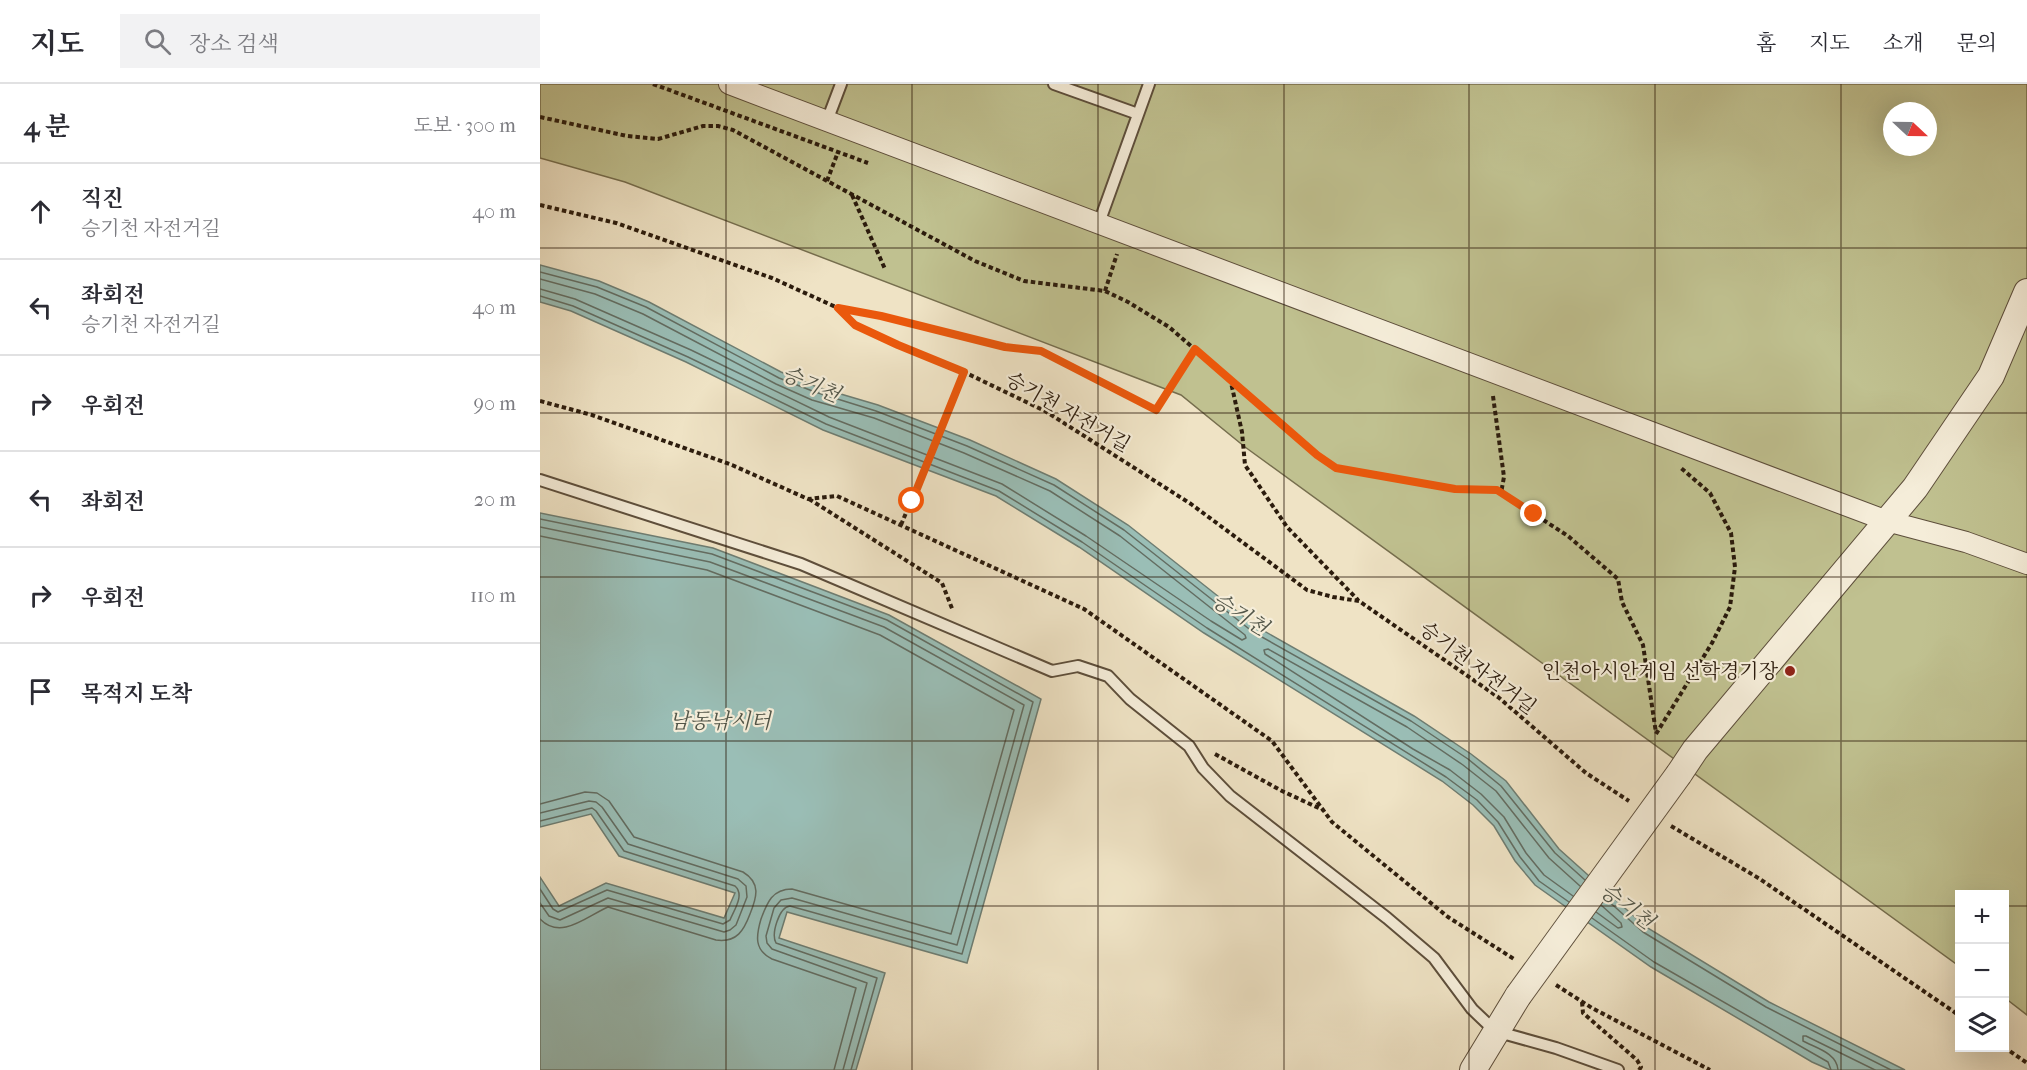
<!DOCTYPE html>
<html lang="ko">
<head>
<meta charset="utf-8">
<style>
	body { margin:0; font-family:"IM FELL French Canon","Noto Serif KR",serif; background:#f2f2f3; color:#2b2b33 }
	.controls { position:absolute; right:18px; bottom:18px; display:grid; overflow:hidden; border-radius:0px; box-shadow:0 6px 24px #0002 }
	.controls button { width:54px; height:54px; display:grid; place-items:center; padding:0; border:0; border-bottom:2px solid #e1e1e2; background:#fff; color:#2b2b33; font:30px sans-serif }
	.compass { position:absolute; left:1343px; top:18px; width:54px; height:54px; border-radius:50%; background:#fff; box-shadow:0 6px 24px #0002; rotate:112deg }
	.stop { position:absolute; width:18px; height:18px; margin:-14px; border:4px solid #ea580c; border-radius:50%; background:#fff }
	.stop.end { background:#ea580c; border-color:#fff; box-shadow:0 2px 6px #0008 }
	.list { margin:0; padding:0; list-style:none }
	h2 { display:flex; justify-content:space-between; align-items:center; height:78px; margin:0; padding:0 24px; font-size:26px }
	h2 small { font-size:20px; font-weight:400; color:#7c7c81 }
	.list li { display:grid; grid-template-columns:39px 1fr auto; gap:18px; align-items:center; box-sizing:border-box; height:96px; padding:0 24px; border-top:2px solid #e1e1e2 }
	.list b { display:block; font-size:22px; white-space:nowrap }
	.list p { margin:0; font-size:20px; white-space:nowrap; color:#7c7c81 }
	.list em { font-size:20px; font-style:normal; color:#7c7c81 }
	.icon { flex:none; width:33px; height:33px; fill:none; stroke:currentColor; stroke-width:2; stroke-linecap:round; stroke-linejoin:round }
	.map { position:relative; flex:none; width:1487px; height:986px; overflow:hidden }
	header { display:flex; align-items:center; gap:36px; box-sizing:border-box; height:84px; padding:0 30px; background:#fff; border-bottom:2px solid #e1e1e2 }
	header strong { font-size:28px }
	nav { display:flex; gap:33px; margin-inline-start:auto; font-size:21px }
	.search { width:420px; height:54px; background:#f2f2f3; display:flex; align-items:center; gap:15px; box-sizing:border-box; padding:0 21px; border-radius:0px; color:#7c7c81; font-size:22px }
	main { display:flex }
	aside { flex:1; background:#fff }
	.map>svg:first-child { display:block }
	.green { fill:#c0c190; stroke:#766e4e; stroke-width:1.5; fill-rule:evenodd }
	.water { fill:#9abeb6; stroke:#6e7d72; stroke-width:1.5 }
	.lines { fill:none; stroke-linecap:round; stroke-linejoin:round }
	.shore { stroke:#636d62; stroke-width:1.5 }
	.service-casing { stroke:#5d4e3b; stroke-width:14 }
	.minor-casing { stroke:#5d4e3b; stroke-width:22 }
	.tertiary-casing { stroke:#5d4e3b; stroke-width:28 }
	.path { stroke:#2c1c0d; stroke-width:4; stroke-dasharray:4.5 3; stroke-linecap:butt }
	.service { stroke:#f5edd9; stroke-width:10 }
	.minor { stroke:#f5edd9; stroke-width:20 }
	.tertiary { stroke:#f5edd9; stroke-width:26 }
	.tertiary-bridge-casing { stroke:#5d4e3b; stroke-width:28; stroke-linecap:butt }
	.tertiary-bridge { stroke:#f5edd9; stroke-width:26 }
	.route { stroke:#ea580c; stroke-width:8 }
	.grid { fill:none; stroke:#2c1c0d; stroke-width:1.5; stroke-opacity:0.55 }
	.poi-dot { fill:#8f2418; stroke:#f5edd9; stroke-width:2 }
	.labels { text-anchor:middle; dominant-baseline:central; stroke-width:4.5; stroke-linejoin:round; paint-order:stroke }
	.street-label { font-size:20px; fill:#2c1c0d; stroke:#f5edd9 }
	.poi-label { font-size:20px; fill:#2c1c0d; stroke:#f5edd9; text-anchor:end }
	.water-label { font-size:21px; font-style:italic; fill:#525548; stroke:#f5edd9 }
</style>
</head>
<body>
<header>
<strong>지도</strong>
<div class="search"><svg class="icon" aria-label="search" viewBox="0 0 24 24"><circle cx="10" cy="10" r="6"/><path d="M15 15l6 6"/></svg>장소 검색</div>
<nav><a>홈</a><a>지도</a><a>소개</a><a>문의</a></nav>
</header>
<main>
<aside>
<h2>4 분<small>도보 · 300 m</small></h2>
<ul class="list">
<li><svg class="icon" aria-label="ahead" viewBox="0 0 24 24"><path d="M12 20V5M6 11l6-6 6 6"/></svg><div><b>직진</b><p>승기천 자전거길</p></div><em>40 m</em></li>
<li><svg class="icon" aria-label="left" viewBox="0 0 24 24"><path d="M17 20v-9H6M10 6l-5 5 5 5"/></svg><div><b>좌회전</b><p>승기천 자전거길</p></div><em>40 m</em></li>
<li><svg class="icon" aria-label="right" viewBox="0 0 24 24"><path d="M7 20v-9h11M14 6l5 5-5 5"/></svg><div><b>우회전</b></div><em>90 m</em></li>
<li><svg class="icon" aria-label="left" viewBox="0 0 24 24"><path d="M17 20v-9H6M10 6l-5 5 5 5"/></svg><div><b>좌회전</b></div><em>20 m</em></li>
<li><svg class="icon" aria-label="right" viewBox="0 0 24 24"><path d="M7 20v-9h11M14 6l5 5-5 5"/></svg><div><b>우회전</b></div><em>110 m</em></li>
<li><svg class="icon" aria-label="arrive" viewBox="0 0 24 24"><path d="M6 21V4h12l-3 4 3 4H6"/></svg><div><b>목적지 도착</b></div></li>
</ul>
</aside>
<div class="map">
<svg width="1487" height="986" viewBox="0 0 1487 986">
	<rect width="100%" height="100%" fill="#efe3c5"/>
	<filter id="stains"><feTurbulence type="fractalNoise" baseFrequency=".00333" numOctaves="4"/><feColorMatrix values="0 0 0 0 .2 0 0 0 0 .09 0 0 0 0 .02 0 0 0 .5 -.17"/></filter>
	<radialGradient id="worn" r=".72"><stop offset=".6" stop-color="#630" stop-opacity="0"/><stop offset="1" stop-color="#630" stop-opacity=".3"/></radialGradient>
	<path class="green" d="M0,0h1487v931l-22,-17 -1,-104h-44l-1,72 -714,-519 -64,-52 -556,-213 -85,-24zM1352,27h36v36h-36z"/>
	<path class="water" d="M0,181l59,16 50,21 132,70 36,15 61,18 92,35 86,39 72,46 129,102 157,89 57,38 35,27 53,68 87,78 123,75 136,68h-75l-18,-8 -161,-95 -116,-82 -20,-24 -21,-35 -21,-21 -31,-24 -238,-148 -125,-86 -83,-51 -173,-66 -137,-68 -115,-51 -31,-9z
		M0,429l173,35 176,67 152,84 -74,264 -180,-51 -8,26 106,35 -29,97h-316v-193l19,29 47,-23 118,35 11,-25 -116,-37 -28,-42 -51,13z"/>
	<g class="lines">
		<path class="shore" d="M0,188l57,15 49,20 133,71 36,14 61,19 91,35 87,39 70,45 129,102 158,89 57,38 33,27 54,67 30,27
			M0,195l55,15 48,20 133,70 36,16 62,18 90,35 86,38 70,45 125,99 1,3 -4,2 -31,-19 -125,-85 -84,-52 -173,-67 -138,-67 -116,-51 -35,-10
			M0,212l33,10 115,51 138,67 173,67 83,51 125,86 239,149 31,23 21,22 22,35 19,24 30,21
			M0,435l172,35 175,66 146,82 -71,252 -172,-48c-11,1 -19,28 -14,37l101,35 -26,92
			M0,443l170,35 174,65 140,78 -67,240 -165,-47 -11,2 -7,8 -8,28 1,7 5,6 95,34 -24,87
			M0,452l167,34 173,65 134,75 -63,224 -159,-45c-20,0 -25,14 -31,30 -5,17 -7,31 11,40l84,29 -22,82
			M0,720l45,-12 12,1 12,8 25,36 109,35c18,11 14,25 7,42 -6,16 -13,29 -34,26l-108,-33c-21,9 -47,34 -68,12
			M0,729l49,-12 7,1 6,5 26,37 110,35 8,7 1,11 -11,28 -6,5 -6,2 -116,-34 -48,22 -11,-4 -9,-13
			M0,737l52,-13 4,3 28,40 111,35c10,9 -1,24 -5,34l-7,4 -116,-34 -49,22 -5,-3 -13,-20
			M1033,812l-29,-21 -18,-22 -22,-36 -23,-23 -31,-24 -37,-21 -148,-95 -1,-4 4,-1 139,78 56,38 33,26 53,67 31,28
			M1066,815l37,33 123,75 125,63
			M1056,828l22,16 4,-1 -1,-4 -20,-18
			M1052,834l62,44 174,100 3,8
			M1298,986c-1,-17 -22,-22 -35,-29v-5h3l69,34"/>
		<defs>
			<path id="service" d="M514,0l84,30
				M287,37l14,-37
				M559,139l50,-139
				M0,396l261,84 251,107 26,-5 30,10 22,23 59,47 14,22 27,28 157,122 47,40 38,51 23,22 61,17 62,22"/>
			<path id="minor" d="M189,0l1158,437 79,21 61,22"/>
			<path id="tertiary" d="M1139,690l16,-24 220,-262 76,-112 36,-84
				M933,986l45,-74"/>
		</defs>
		<use href="#service" class="service-casing"/>
		<use href="#minor" class="minor-casing"/>
		<use href="#tertiary" class="tertiary-casing"/>
		<path class="path" d="M113,0l215,79
			M0,33l87,19 31,3 45,-13h15l15,4 242,131 49,20 81,10 23,11 41,25 148,128 19,13 119,21 42,1 71,46 50,43 4,23 21,43 13,88
			M287,97l11,-29
			M312,111l33,74
			M0,121l76,18 156,55 66,30 17,17 43,21 66,26 81,39 146,93 116,86 26,7 26,4 139,96 88,76 43,28
			M565,207l12,-37
			M299,224l42,8 124,31 36,4 115,59 39,-61
			M690,294l12,54 3,33 42,62 71,73
			M953,312l11,81 -3,16
			M0,317l52,14 140,50 76,34 29,-3 247,113 188,132 60,81 116,95 66,42
			M269,415l133,84 11,28
			M361,441l63,-153
			M1116,650l56,-91 18,-36 5,-40 -4,-34 -21,-40 -29,-25
			M675,670l67,37 41,19
			M1131,742l89,53 200,137
			M1016,901l36,23 118,62
			M1042,918l1,11 54,47 4,7 -2,3
			M1464,963l23,16"/>
		<use href="#service" class="service"/>
		<use href="#minor" class="minor"/>
		<use href="#tertiary" class="tertiary"/>
		<defs>
			<path id="tertiary-bridge" d="M978,912l161,-222"/>
		</defs>
		<use href="#tertiary-bridge" class="tertiary-bridge-casing"/>
		<use href="#tertiary-bridge" class="tertiary-bridge"/>
	</g>
	<g class="lines">
		<path class="route" d="M372,417l52,-129 -66,-27 -43,-20 -17,-17 43,8 124,31 36,4 115,59 39,-61 122,106 19,13 119,21 42,1 37,24"/>
	</g>
	<path class="grid" d="M186,0v986M372,0v986M558,0v986M744,0v986M929,0v986M1115,0v986M1301,0v986M0,164h1487M0,329h1487M0,493h1487M0,657h1487M0,822h1420M1464,822h23"/>
	<circle class="poi-dot" cx="1250" cy="587" r="6"/>
	<g class="labels">
		<g class="street-label">
			<text transform="translate(528 328) rotate(30)">승기천 자전거길</text>
			<text transform="translate(938 584) rotate(37)">승기천 자전거길</text>
		</g>
		<g class="poi-label">
			<text x="1238" y="587">인천아시안게임 선학경기장</text>
		</g>
		<g class="water-label">
			<text transform="translate(271 300) rotate(23)">승기천</text>
			<text transform="translate(700 530) rotate(32)">승기천</text>
			<text x="180" y="637">남동낚시터</text>
			<text transform="translate(1087 822) rotate(37)">승기천</text>
		</g>
	</g>
	<rect width="100%" height="100%" filter="url(#stains)"/>
	<rect width="100%" height="100%" fill="url(#worn)"/>
</svg>
<div class="controls">
<button>+</button>
<button>−</button>
<button><svg class="icon" aria-label="layers" viewBox="0 0 24 24"><path d="M12 4l9 5-9 5-9-5zM3 14l9 5 9-5"/></svg></button>
</div>
<svg class="compass" viewBox="-18 -18 36 36"><path d="M0-13l5 13h-10z" fill="#e53935"/><path d="M0 13l5-13h-10z" fill="#7c7c81"/></svg>
<div class="stop" style="left:372px;top:417px"></div>
<div class="stop end" style="left:994px;top:430px"></div>
</div>
</main>
</body>
</html>
